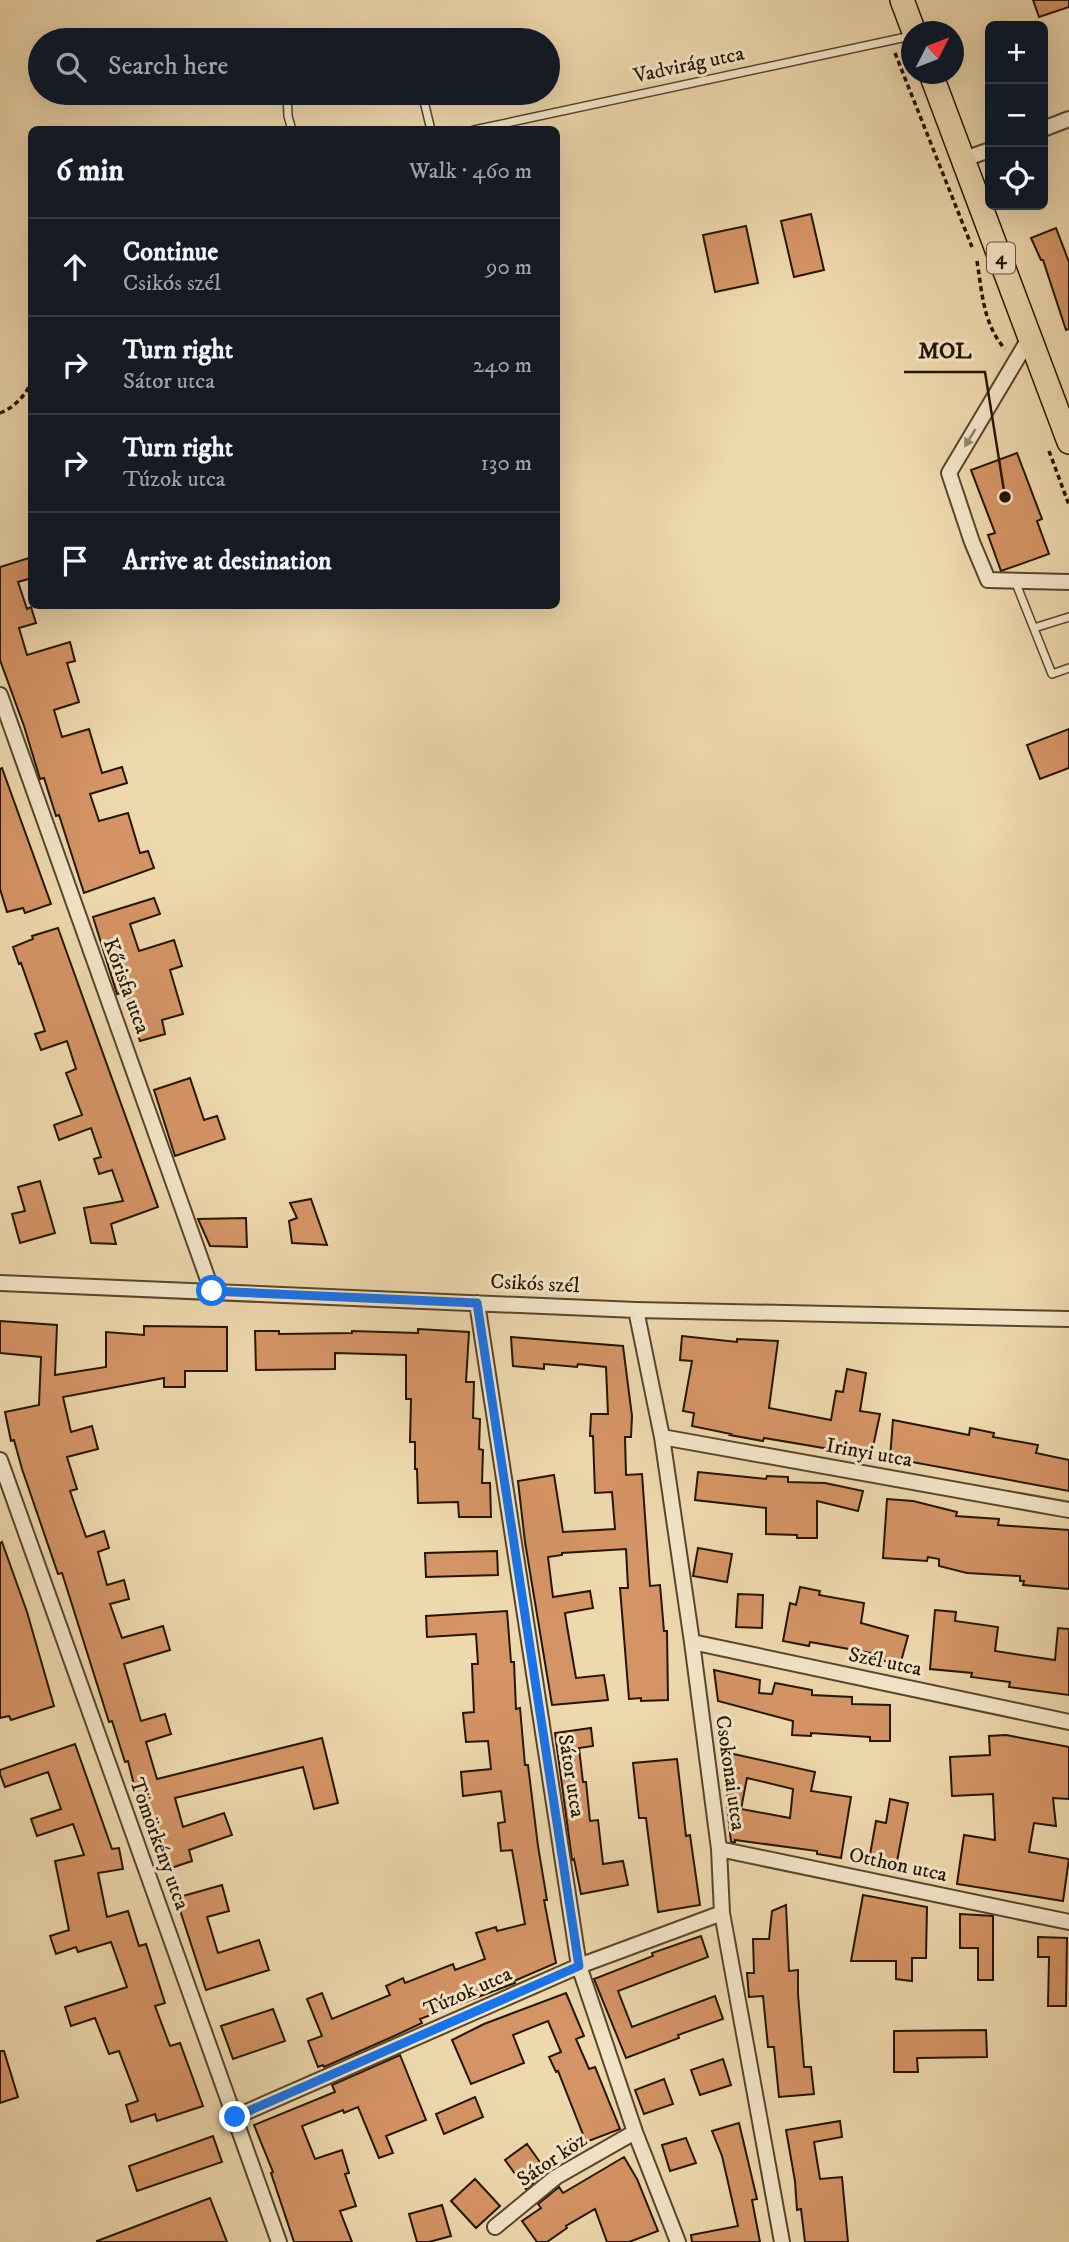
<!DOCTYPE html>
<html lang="en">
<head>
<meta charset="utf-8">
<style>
	body { margin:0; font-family:"IM FELL DW Pica",serif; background:#242831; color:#f1f3f6 }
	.controls { position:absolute; right:21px; top:21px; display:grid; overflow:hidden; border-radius:10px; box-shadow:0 7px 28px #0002 }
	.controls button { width:63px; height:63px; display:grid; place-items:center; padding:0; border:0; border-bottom:2px solid #363941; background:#171b24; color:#f1f3f6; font:35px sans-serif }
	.compass { position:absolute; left:901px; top:21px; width:63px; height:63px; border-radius:50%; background:#171b24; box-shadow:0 7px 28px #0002; rotate:48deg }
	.stop { position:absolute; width:21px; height:21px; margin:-16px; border:5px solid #1a73e8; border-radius:50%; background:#fff }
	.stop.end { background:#1a73e8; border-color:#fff; box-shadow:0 2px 7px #0008 }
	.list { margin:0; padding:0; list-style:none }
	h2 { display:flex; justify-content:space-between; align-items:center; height:91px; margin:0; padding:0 28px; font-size:30px }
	h2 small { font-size:23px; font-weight:400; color:#9ea1a6 }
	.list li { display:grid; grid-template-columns:46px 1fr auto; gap:21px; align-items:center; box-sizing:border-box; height:98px; padding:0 28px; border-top:2px solid #363941 }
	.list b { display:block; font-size:26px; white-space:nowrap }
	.list p { margin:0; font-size:23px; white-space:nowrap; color:#9ea1a6 }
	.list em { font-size:23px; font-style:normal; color:#9ea1a6 }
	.icon { flex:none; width:38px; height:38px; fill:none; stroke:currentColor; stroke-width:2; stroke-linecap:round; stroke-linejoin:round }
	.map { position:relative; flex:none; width:1069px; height:2242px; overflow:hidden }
	.search { position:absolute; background:#171b24; box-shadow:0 7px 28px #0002; left:28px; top:28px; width:532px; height:77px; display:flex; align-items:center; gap:18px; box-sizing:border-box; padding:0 24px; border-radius:38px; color:#9ea1a6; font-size:26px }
	.panel { position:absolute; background:#171b24; box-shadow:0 7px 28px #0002; left:28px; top:126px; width:532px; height:483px; border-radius:10px }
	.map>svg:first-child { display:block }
	.building { fill:#d59466; stroke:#251500; stroke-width:2; fill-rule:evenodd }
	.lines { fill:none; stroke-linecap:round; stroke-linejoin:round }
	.service-casing { stroke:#57462c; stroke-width:10 }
	.minor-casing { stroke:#57462c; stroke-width:18 }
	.primary-casing { stroke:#251500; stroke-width:26 }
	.path { stroke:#251500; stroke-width:3.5; stroke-dasharray:5 3.5; stroke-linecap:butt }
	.service { stroke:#f4e6ca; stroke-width:7 }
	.minor { stroke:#f4e6ca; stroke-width:14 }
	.primary { stroke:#eed8ae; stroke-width:23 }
	.oneway { fill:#97886f }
	.route { stroke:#1a73e8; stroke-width:9 }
	.labels { text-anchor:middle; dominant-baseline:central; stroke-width:6; stroke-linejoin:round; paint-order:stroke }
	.shield { fill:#f4e6ca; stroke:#63543d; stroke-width:2 }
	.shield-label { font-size:19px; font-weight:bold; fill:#251500 }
	.street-label { font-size:21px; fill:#251500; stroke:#f4e6ca }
	.leader { fill:none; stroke:#251500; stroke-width:2.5 }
	.callout-dot { fill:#251500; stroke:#f4e6ca; stroke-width:2.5 }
	.callout-label { font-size:23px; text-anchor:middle; font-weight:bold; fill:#251500; stroke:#f4e6ca; stroke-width:6; stroke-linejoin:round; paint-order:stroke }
</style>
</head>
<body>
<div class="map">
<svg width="1069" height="2242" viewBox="0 0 1069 2242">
	<rect width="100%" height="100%" fill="#eed8ae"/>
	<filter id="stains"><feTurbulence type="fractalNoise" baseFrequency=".00286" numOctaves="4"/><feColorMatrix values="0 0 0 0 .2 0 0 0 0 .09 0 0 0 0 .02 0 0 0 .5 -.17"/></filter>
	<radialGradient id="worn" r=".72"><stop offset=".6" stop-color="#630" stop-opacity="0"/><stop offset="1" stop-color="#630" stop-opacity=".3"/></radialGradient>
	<path class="building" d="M1033,0h36v7l-30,10z
		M811,214l13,56 -30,7 -13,-56z
		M746,226l12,57 -43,9 -12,-57z
		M1056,228l13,34v67l-3,1 -23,-70h-2l-10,-22z
		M1017,453l25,66 -5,2 12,33 -48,17 -13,-36 7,-2 -24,-63z
		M32,557v21l-14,4 9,27 4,-2 5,16 -17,5 8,27 43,-13 5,19 -8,2 12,39 -25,8 8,27 27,-8 13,44 20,-6 5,16 -37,11 9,27 29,-8 12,40 8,-2 6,17 -70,25 -25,-78 -3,1 -12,-38 -4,1 -16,-53 -24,-66v-93z
		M1069,729v39l-29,11 -13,-34z
		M2,768l49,136 -26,9 -2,-5 -16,4 -7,-23v-120z
		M154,898l6,16 -30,10 9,27 35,-11 8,26 -12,4 13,44 -21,6 3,14 -25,7 -15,-49 -8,2 -24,-77z
		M58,928l100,279 -47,17 5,20 -25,-1 -7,-35 39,-7 -11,-31 -13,4 -5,-15 7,-2 -10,-29 -32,12 -5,-15 28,-10 -16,-42 10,-4 -9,-28 -26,9 -6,-16 10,-3 -24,-68 -2,1 -6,-17 20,-8 -1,-3z
		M190,1078l14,42 13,-4 8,23 -50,17 -21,-66z
		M40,1181l15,52 -35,10 -8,-29 13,-3 -7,-24z
		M311,1199l16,46 -35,-2 -3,-22 8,-3 -7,-15z
		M246,1218l1,29 -37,-1 -12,-27z
		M0,1321l57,4 -2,50 51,-8v-35l38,3v-9l83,1v44h-42v16h-21v-9l-101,19 8,35 21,-6 6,23 -31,8 10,32 -7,2 16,46 18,-6 5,17 -11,4 9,33 17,-5 5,19 -19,5 12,34 41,-12 7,24 -46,14 17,57 24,-7 6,20 -25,8 11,37 165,-41 16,65 -24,6 -11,-42 -128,31 8,29 41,-14 8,22 -43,15 3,11 -30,10 -16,-46h-2l-16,-64 -3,1 -13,-41 -3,1 -47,-149 -4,1 -36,-105 -8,-29 -3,1 -6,-29 34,-7 2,-48 -41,-4z
		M418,1329l51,3 -3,50h8l-1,36 7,1 -1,30 4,1 -1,33h8l1,34h-32l-1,-15 -40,1 -1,-34h-2v-27h-5l1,-43h-5v-44l-71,-2v16l-79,1 -1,-39h24v3l73,-1v-2l66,2z
		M682,1336l55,6v-3l41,2 -9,67 62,12 5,-29 7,1 4,-23 19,4 -6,38 20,3 -9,42 -107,-18 -1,3 -33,-6 1,-1 -39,-8 2,-13 -11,-2 9,-50 -12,-1z
		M511,1337l112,9 9,70 -1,21h-6l1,38 16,-1 8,112 10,-1 4,46h3l1,69 -27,1v-3l-12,1 -9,-111h8l-2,-39 -64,4v2l-14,2 5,40 37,-6 3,17 -28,5 2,13 9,52 28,-3 4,25 -56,5 -27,-163 -7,-61 36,-6 9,57 52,-3 -3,-37 -17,1 -2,-57h-3l1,-22h17l-2,-47 -28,-3 -1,3 -33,-3v5l-31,-3z
		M893,1420l76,15 1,-7 24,5 -1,4 45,8 -2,8 33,7v31l-179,-33z
		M698,1472l68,7 1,-3 21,1v5l37,1 38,8 -5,20 -41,-10v37h-20v-3l-31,-1v-26l-71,-8z
		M887,1499l26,2 44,11 -1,4 43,3 -1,6 71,5v59l-46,-4 1,-4h-4v-5l-53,-3 -28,-7v-7l-11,-2 -1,4 -44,-3z
		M2,1542l25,70 27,94 -43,14 -2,-4 -9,2v-175z
		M698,1548l34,6 -5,28 -34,-6z
		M497,1551l1,24 -72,2 -1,-24z
		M800,1587l20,4 -1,4 45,8 -3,20 47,13 -8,29 -30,-8 1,-4 -61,-11 -1,4 -26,-5 7,-38 6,2z
		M738,1594l25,1 -1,33 -26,-1z
		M935,1610l21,2 -1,9 43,6 -3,24 60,9 3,-32 11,1v66l-60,-8 1,-5 -39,-5 1,-4 -42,-4z
		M507,1611l4,51h3l2,47 4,-1 5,57h3l10,81 9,54h-3l12,63 -42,18 1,2 -95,36 2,4 -30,14 -68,30 -1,-2 -5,2 -10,-26 14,-5 -15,-37 15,-6 10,26 58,-24 -4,-9 17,-8 2,5 48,-19 2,6 30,-11 -9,-26 20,-6 1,4 28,-7 -13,-74 -11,1 -3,-28 7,-1 -4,-31 -38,5 -2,-24 30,-3 -3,-28 -22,1 -3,-29 11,-1 -2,-48h6l-2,-30 -49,3 -1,-21z
		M714,1670l46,10 -1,13 13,1 3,-11 37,7v5l40,2v7l38,1v36h-20v-4l-59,-4v3l-19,-1 1,-14 -75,-20z
		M591,1728l2,18 -14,2 4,34h3l4,39 8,-1 5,44 20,-3 5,24 -47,9 -7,-35 -2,1 -17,-127z
		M1006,1735l63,12v52l-16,-1 3,28 -22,-3 -5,29 40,7 -6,42 -106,-17 7,-49 31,5 -2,-46 -41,2 -2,-39 40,-2 -1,-19z
		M75,1744l37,105 7,-1 4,21 -25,4 9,44 21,-6 11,35 7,-2 19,59 -10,3 15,40 10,-3 23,63 -46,15 -2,-7 -24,8 -5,-17 12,-4 -19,-50 -10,3 -14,-36 -24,8 -6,-19 62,-20 -16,-45 -33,10 -2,-5 -20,7 -6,-18 19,-6 -14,-69 29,-6 -11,-31 -36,12 -6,-17 30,-10 -13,-37 -43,15 -5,-13v-4z
		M729,1753l86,19 -4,19 40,6 -10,61 -24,-4v-3l-82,-11v2h-4l-4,-37zM747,1778l46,11 -3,29 -49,-9z
		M677,1759l9,77 4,-1 10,70 -42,7 -12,-94h-7l-6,-55z
		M890,1799l18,4 -13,69 -27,-6 8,-45 10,2z
		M222,1885l7,26 -22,6 11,36 41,-13 10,30 -63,20 -30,-92z
		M863,1895l64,12 -1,51h-14v23l-16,-2v-18h-45z
		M786,1905l3,66 9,-1v24l6,73h7l3,27 -35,3 -5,-50h-6l-5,-51 -14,1 -2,-24h7l-1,-34h16l3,-28z
		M960,1914l33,2v64h-15v-32h-18z
		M701,1936l7,21 -90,34 14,36 83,-31 8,23 -45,16 1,3 -53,20 -32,-79 59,-23 -1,-3z
		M1038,1937l29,1 -1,68h-18l1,-49h-11z
		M566,1993l18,43 -8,3 13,30 6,-2 25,62 -34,13 -28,-71 -2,1 -7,-15 12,-5 -13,-31 -35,14 11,28 -53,21 -19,-44 32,-16z
		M273,2009l12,32 -52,18 -12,-33z
		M986,2030l1,27 -70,1 1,14h-24v-41z
		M0,2051h4l14,46 -18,6z
		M400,2055l26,65 -40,16 7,17 -14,5 -21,-51 -14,6 -1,-3 -41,16 13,33 27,-9 7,23 -4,1 11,32 -16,5 12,31h-58l-23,-69 2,-1 -19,-47 81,-33 -3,-7z
		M723,2059l8,26 -31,10 -9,-25z
		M664,2079l9,25 -29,10 -9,-24z
		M475,2097l8,20 -39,17 -8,-20z
		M840,2121l2,16 -28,5 6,37 22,-2 6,65h-43l-4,-33 -4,1 -2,-29 -9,-51z
		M739,2123l18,76 -5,1 8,42h-68l-1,-7 47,-9 -16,-70 -10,-25z
		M213,2136l9,26 -85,29 -8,-25z
		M686,2138l10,25 -26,8 -8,-26z
		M527,2144l20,28 -21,17 -21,-29z
		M624,2157l13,22 21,52 -29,11h-22l-12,-33 -29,17 1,2 -20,14h-10l-15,-21 19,-13 -3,-4 21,-17 4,6z
		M475,2179l25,27 -24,22 -25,-27z
		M210,2198l17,44h-130v-1z
		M442,2205l9,31 -22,6h-12l-8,-28z"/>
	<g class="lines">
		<defs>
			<path id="service" d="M287,93l1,23 4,14
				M422,93l9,37
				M474,130l437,-94
				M1015,581l37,93 17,-6
				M1034,628l35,-11"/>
			<path id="minor" d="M1043,129l26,-10
				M964,159l26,-9
				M1030,337l-81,136 23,69 16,38 81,2
				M0,695l212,596
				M0,1283l636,27 433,9
				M477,1303l102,663 56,166 43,110
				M636,1310l26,127 30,205 27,207 3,64 60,329
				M662,1437l407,73
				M0,1460l279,782
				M692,1642l377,80
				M719,1849l350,73
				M235,2117l344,-151 143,-53
				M495,2227l61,-50 79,-45"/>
			<path id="primary" d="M902,0l12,32
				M931,74l138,368"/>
		</defs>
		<use href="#service" class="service-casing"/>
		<use href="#minor" class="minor-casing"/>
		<use href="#primary" class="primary-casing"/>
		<path class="path" d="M895,53l77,194
			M977,261c5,31 6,63 28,88
			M0,413c14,-5 27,-19 32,-33
			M1049,451l20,54"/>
		<use href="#service" class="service"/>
		<use href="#minor" class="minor"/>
		<use href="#primary" class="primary"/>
	</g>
	<defs><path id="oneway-solid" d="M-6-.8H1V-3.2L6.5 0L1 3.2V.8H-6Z" transform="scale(1.75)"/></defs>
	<use class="oneway" href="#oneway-solid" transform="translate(970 438) rotate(121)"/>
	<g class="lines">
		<path class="route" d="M212,1291l265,12 102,663 -344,151"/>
	</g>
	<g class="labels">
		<rect class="shield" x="987" y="242.5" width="28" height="31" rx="5"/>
		<g class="shield-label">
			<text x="1001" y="258">4</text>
		</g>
		<g class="street-label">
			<text transform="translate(689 65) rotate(-12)">Vadvirág utca</text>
			<text transform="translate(126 986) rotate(70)">Kőrisfa utca</text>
			<text transform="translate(535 1284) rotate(3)">Csikós szél</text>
			<text transform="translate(869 1453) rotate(10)">Irinyi utca</text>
			<text transform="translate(885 1662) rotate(12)">Szél utca</text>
			<text transform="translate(730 1773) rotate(82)">Csokonai utca</text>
			<text transform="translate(571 1776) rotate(81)">Sátor utca</text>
			<text transform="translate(159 1844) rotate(70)">Tömörkény utca</text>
			<text transform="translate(898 1865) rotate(12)">Otthon utca</text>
			<text transform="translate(468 1992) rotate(-24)">Túzok utca</text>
			<text transform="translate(552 2160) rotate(-34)">Sátor köz</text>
		</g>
	</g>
	<path class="leader" d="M1005 497L985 372H904"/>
	<circle class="callout-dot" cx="1005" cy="497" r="7"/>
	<g class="callout-label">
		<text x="945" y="358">MOL</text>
	</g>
	<rect width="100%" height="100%" filter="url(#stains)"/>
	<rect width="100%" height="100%" fill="url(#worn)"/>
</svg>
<div class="controls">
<button>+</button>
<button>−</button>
<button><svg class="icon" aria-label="locate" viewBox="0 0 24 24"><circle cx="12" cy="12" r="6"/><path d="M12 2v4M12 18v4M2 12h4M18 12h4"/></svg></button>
</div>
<svg class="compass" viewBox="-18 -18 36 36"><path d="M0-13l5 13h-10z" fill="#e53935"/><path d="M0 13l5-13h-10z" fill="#9ea1a6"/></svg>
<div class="stop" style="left:212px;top:1291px"></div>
<div class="stop end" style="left:235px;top:2117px"></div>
<div class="search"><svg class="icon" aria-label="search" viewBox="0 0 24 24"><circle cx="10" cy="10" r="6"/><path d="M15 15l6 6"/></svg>Search here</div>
<section class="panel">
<h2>6 min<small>Walk · 460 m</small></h2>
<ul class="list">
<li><svg class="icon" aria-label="ahead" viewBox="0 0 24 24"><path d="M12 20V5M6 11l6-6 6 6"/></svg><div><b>Continue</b><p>Csikós szél</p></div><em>90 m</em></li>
<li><svg class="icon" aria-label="right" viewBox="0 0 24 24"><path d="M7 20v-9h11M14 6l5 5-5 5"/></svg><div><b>Turn right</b><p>Sátor utca</p></div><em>240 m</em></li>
<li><svg class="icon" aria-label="right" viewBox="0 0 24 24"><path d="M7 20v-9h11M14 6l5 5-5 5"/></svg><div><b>Turn right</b><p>Túzok utca</p></div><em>130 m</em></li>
<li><svg class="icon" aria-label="arrive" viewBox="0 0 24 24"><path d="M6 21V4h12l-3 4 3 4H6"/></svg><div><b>Arrive at destination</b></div></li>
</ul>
</section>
</div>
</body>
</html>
